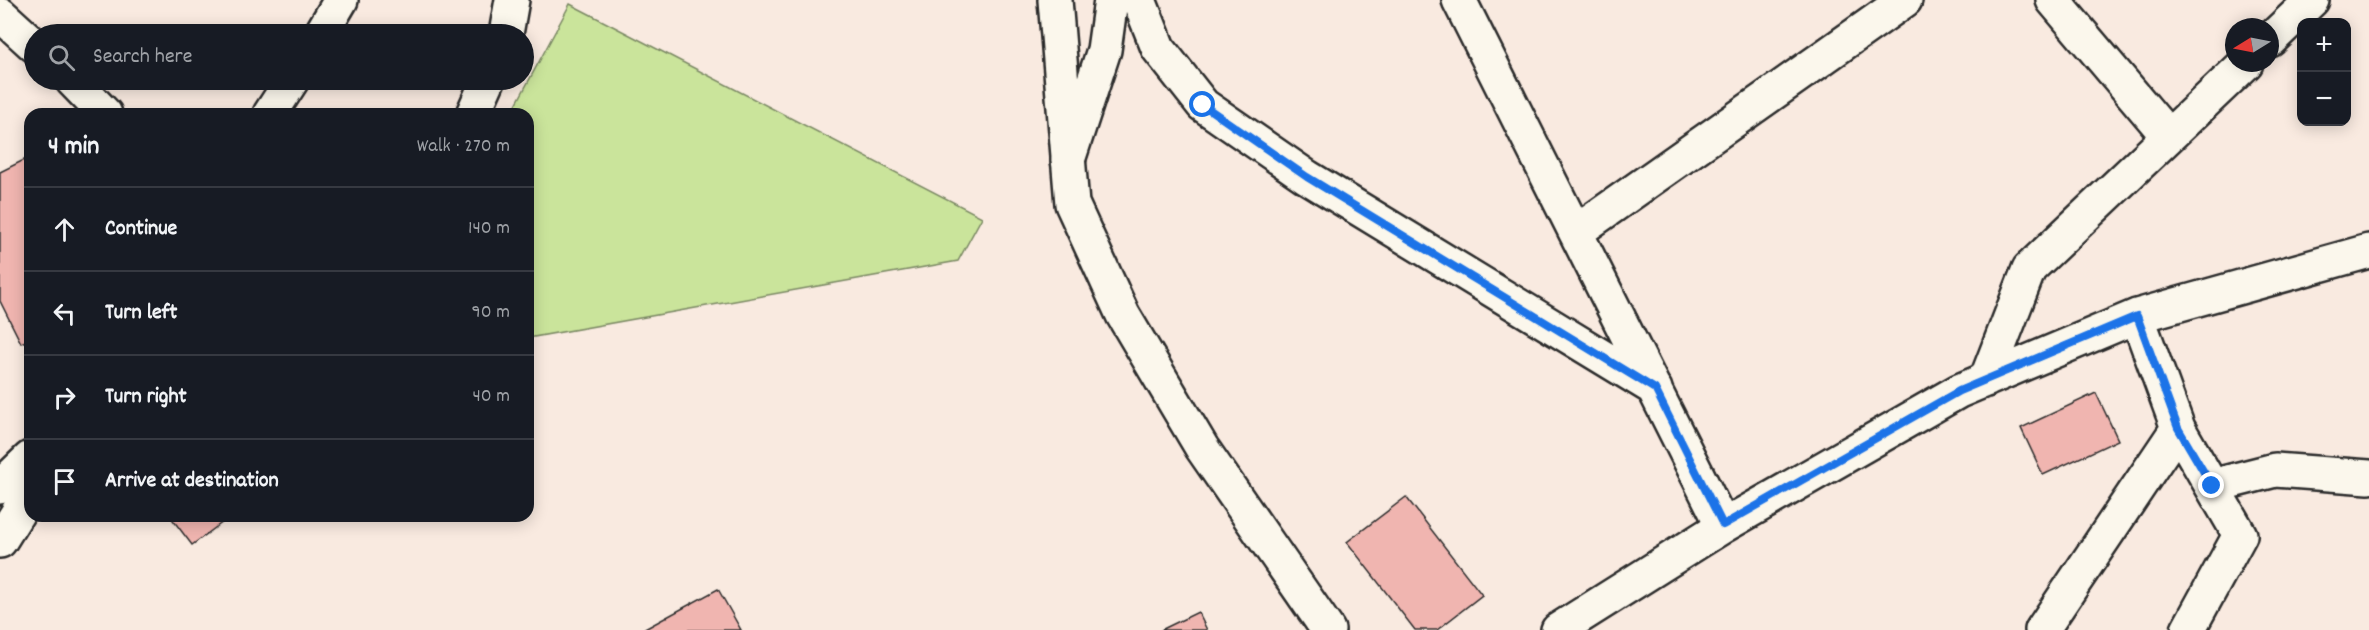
<!DOCTYPE html>
<html lang="en">
<head>
<meta charset="utf-8">
<style>
	body { margin:0; font-family:Dekko,sans-serif; background:#20242c; color:#f1f3f6 }
	.controls { position:absolute; right:18px; top:18px; display:grid; overflow:hidden; border-radius:12px; box-shadow:0 3px 15px #0003 }
	.controls button { width:54px; height:54px; display:grid; place-items:center; padding:0; border:0; border-bottom:2px solid #363941; background:#171b24; color:#f1f3f6; font:30px sans-serif }
	.compass { position:absolute; left:2225px; top:18px; width:54px; height:54px; border-radius:50%; background:#171b24; box-shadow:0 3px 15px #0003; rotate:260deg }
	.stop { position:absolute; width:18px; height:18px; margin:-14px; border:4px solid #1a73e8; border-radius:50%; background:#fff }
	.stop.end { background:#1a73e8; border-color:#fff; box-shadow:0 2px 6px #0008 }
	.list { margin:0; padding:0; list-style:none }
	h2 { display:flex; justify-content:space-between; align-items:center; height:78px; margin:0; padding:0 24px; font-size:26px }
	h2 small { font-size:20px; font-weight:400; color:#9ea1a6 }
	.list li { display:grid; grid-template-columns:39px 1fr auto; gap:18px; align-items:center; box-sizing:border-box; height:84px; padding:0 24px; border-top:2px solid #363941 }
	.list b { display:block; font-size:22px; white-space:nowrap }
	.list em { font-size:20px; font-style:normal; color:#9ea1a6 }
	.icon { flex:none; width:33px; height:33px; fill:none; stroke:currentColor; stroke-width:2; stroke-linecap:round; stroke-linejoin:round }
	.map { position:relative; flex:none; width:2369px; height:630px; overflow:hidden }
	.search { position:absolute; background:#171b24; box-shadow:0 3px 15px #0003; left:24px; top:24px; width:510px; height:66px; display:flex; align-items:center; gap:15px; box-sizing:border-box; padding:0 21px; border-radius:33px; color:#9ea1a6; font-size:22px }
	.panel { position:absolute; background:#171b24; box-shadow:0 3px 15px #0003; left:24px; top:108px; width:510px; height:414px; border-radius:18px }
	.map>svg:first-child { display:block }
	.green { fill:#cae49b; stroke:#7a8863; stroke-width:1.5 }
	.building { fill:#f0b5b0; stroke:#2b2b2b; stroke-width:1.5 }
	.lines { fill:none; stroke-linecap:round; stroke-linejoin:round }
	.minor-casing { stroke:#2b2b2b; stroke-width:38 }
	.tertiary-casing { stroke:#2b2b2b; stroke-width:38 }
	.secondary-casing { stroke:#2b2b2b; stroke-width:38 }
	.minor { stroke:#fbf7ec; stroke-width:33 }
	.tertiary { stroke:#fbf7ec; stroke-width:33 }
	.secondary { stroke:#fbf7ec; stroke-width:33 }
	.route { stroke:#1a73e8; stroke-width:8 }
</style>
</head>
<body>
<div class="map">
<svg width="2369" height="630" viewBox="0 0 2369 630">
	<rect width="100%" height="100%" fill="#f9eae0"/>
	<filter id="ink" filterUnits="userSpaceOnUse"><feTurbulence type="fractalNoise" baseFrequency=".0167" numOctaves="2"/><feDisplacementMap in="SourceGraphic" scale="12" xChannelSelector="R" yChannelSelector="G"/><feConvolveMatrix kernelMatrix="1 2 1 2 8 2 1 2 1" color-interpolation-filters="sRGB"/></filter>
	<g filter="url(#ink)">
		<path class="green" d="M570,4l412,213 -24,44 -430,77v-224h-17z"/>
		<path class="building" d="M30,157v182l-9,4 -21,-42v-129z
			M2096,393l22,47 -75,35 -22,-47z
			M1406,497l76,98 -45,35h-22l-68,-88z
			M170,516h61l-39,29z
			M718,589l23,41h-98z
			M1198,612l9,18h-46z"/>
		<g class="lines">
			<defs>
				<path id="minor" d="M1139,0l19,48 45,57 104,72 348,212
					M1459,0l264,526
					M2053,0l115,136
					M0,14l34,31
					M2270,40l42,-40
					M72,80l33,34
					M1068,160l36,-110 7,-50
					M1576,232l329,-232
					M2137,316l41,112 62,107 -52,95
					M1986,380l43,-111 217,-206
					M2212,486l63,-16 94,7
					M0,487l30,-29
					M1558,630l165,-104 236,-135 178,-75 232,-65
					M2042,630l136,-202"/>
				<path id="tertiary" d="M1055,0l17,204 51,111 79,133 126,182
					M506,34l6,-34
					M473,114l15,-34"/>
				<path id="secondary" d="M321,34l20,-34
					M270,114l22,-34
					M0,541l30,-48"/>
			</defs>
			<use href="#minor" class="minor-casing"/>
			<use href="#tertiary" class="tertiary-casing"/>
			<use href="#secondary" class="secondary-casing"/>
			<use href="#minor" class="minor"/>
			<use href="#tertiary" class="tertiary"/>
			<use href="#secondary" class="secondary"/>
		</g>
	</g>
	<g class="lines" filter="url(#ink)">
		<path class="route" d="M1203,105l104,72 348,212 68,136 236,-134 178,-75 41,112 34,58"/>
	</g>
</svg>
<div class="controls">
<button>+</button>
<button>−</button>
</div>
<svg class="compass" viewBox="-18 -18 36 36"><path d="M0-13l5 13h-10z" fill="#e53935"/><path d="M0 13l5-13h-10z" fill="#9ea1a6"/></svg>
<div class="stop" style="left:1203px;top:105px"></div>
<div class="stop end" style="left:2212px;top:486px"></div>
<div class="search"><svg class="icon" aria-label="search" viewBox="0 0 24 24"><circle cx="10" cy="10" r="6"/><path d="M15 15l6 6"/></svg>Search here</div>
<section class="panel">
<h2>4 min<small>Walk · 270 m</small></h2>
<ul class="list">
<li><svg class="icon" aria-label="ahead" viewBox="0 0 24 24"><path d="M12 20V5M6 11l6-6 6 6"/></svg><div><b>Continue</b></div><em>140 m</em></li>
<li><svg class="icon" aria-label="left" viewBox="0 0 24 24"><path d="M17 20v-9H6M10 6l-5 5 5 5"/></svg><div><b>Turn left</b></div><em>90 m</em></li>
<li><svg class="icon" aria-label="right" viewBox="0 0 24 24"><path d="M7 20v-9h11M14 6l5 5-5 5"/></svg><div><b>Turn right</b></div><em>40 m</em></li>
<li><svg class="icon" aria-label="arrive" viewBox="0 0 24 24"><path d="M6 21V4h12l-3 4 3 4H6"/></svg><div><b>Arrive at destination</b></div></li>
</ul>
</section>
</div>
</body>
</html>
